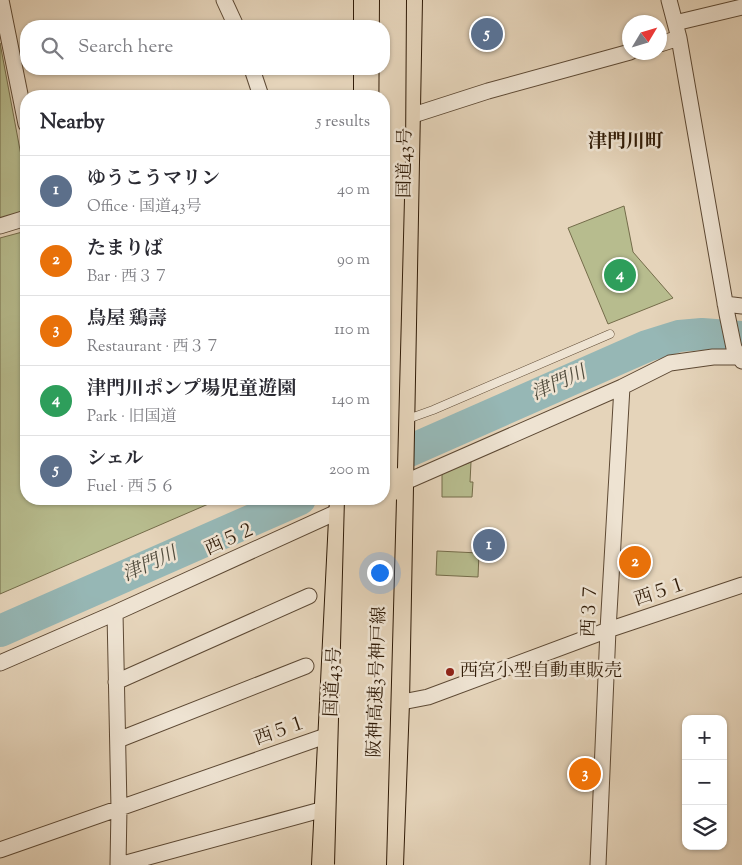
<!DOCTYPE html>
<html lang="en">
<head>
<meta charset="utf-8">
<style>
	body { margin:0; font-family:"Sorts Mill Goudy","Noto Serif JP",serif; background:#f7f7f7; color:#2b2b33 }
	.controls { position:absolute; right:15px; bottom:15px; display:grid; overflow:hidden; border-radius:10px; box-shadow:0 1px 4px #0004 }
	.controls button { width:45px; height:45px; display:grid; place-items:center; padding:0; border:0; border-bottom:1px solid #e1e1e2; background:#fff; color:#2b2b33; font:25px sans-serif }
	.compass { position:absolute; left:622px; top:15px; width:45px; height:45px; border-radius:50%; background:#fff; box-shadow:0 1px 4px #0004; rotate:52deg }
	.you { position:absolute; left:379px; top:572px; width:18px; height:18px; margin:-12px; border:4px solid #fff; border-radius:50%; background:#1a73e8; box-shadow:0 0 0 8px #1a73e833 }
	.badge { display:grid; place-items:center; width:32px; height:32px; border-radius:50%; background:#111827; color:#fff; font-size:16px; font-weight:700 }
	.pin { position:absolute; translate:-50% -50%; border:2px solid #fff; box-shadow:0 1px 5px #0006 }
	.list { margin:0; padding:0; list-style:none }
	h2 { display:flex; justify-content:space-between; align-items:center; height:65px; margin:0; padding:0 20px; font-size:21px }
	h2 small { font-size:16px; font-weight:400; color:#7c7c81 }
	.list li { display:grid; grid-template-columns:32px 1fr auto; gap:15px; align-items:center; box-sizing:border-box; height:70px; padding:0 20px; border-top:1px solid #e1e1e2 }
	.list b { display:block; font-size:19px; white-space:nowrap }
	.list p { margin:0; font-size:16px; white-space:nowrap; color:#7c7c81 }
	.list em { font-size:16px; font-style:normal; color:#7c7c81 }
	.icon { flex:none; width:28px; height:28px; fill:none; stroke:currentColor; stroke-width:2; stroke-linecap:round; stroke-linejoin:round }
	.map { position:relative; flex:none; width:742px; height:865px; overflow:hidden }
	.search { position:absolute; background:#fff; box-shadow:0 1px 4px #0004; left:20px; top:20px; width:370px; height:55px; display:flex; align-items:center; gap:12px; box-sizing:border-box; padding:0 18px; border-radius:20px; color:#7c7c81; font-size:19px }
	.panel { position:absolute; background:#fff; box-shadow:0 1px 4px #0004; left:20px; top:90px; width:370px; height:415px; border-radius:20px }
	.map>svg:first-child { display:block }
	.green { fill:#b7bc8e; stroke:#746c4a }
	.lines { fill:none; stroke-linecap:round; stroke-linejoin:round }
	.river { stroke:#96b7b5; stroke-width:32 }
	.service-casing { stroke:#5d4934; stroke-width:9 }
	.minor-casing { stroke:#5d4934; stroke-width:17 }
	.trunk-casing { stroke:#301b07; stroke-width:26 }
	.motorway-casing { stroke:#301b07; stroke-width:28 }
	.service { stroke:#eee3d2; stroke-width:8 }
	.minor { stroke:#eee3d2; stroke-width:15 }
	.trunk { stroke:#e5d4ba; stroke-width:24 }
	.motorway { stroke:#e5d4ba; stroke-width:26 }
	.motorway-bridge-casing { stroke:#301b07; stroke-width:28; stroke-linecap:butt }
	.motorway-bridge { stroke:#e5d4ba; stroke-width:26 }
	.poi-dot { fill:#8f2418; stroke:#eee3d2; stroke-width:2 }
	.labels { text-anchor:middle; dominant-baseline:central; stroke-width:5; stroke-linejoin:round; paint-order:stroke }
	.street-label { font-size:18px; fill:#301b07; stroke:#eee3d2 }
	.poi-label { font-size:18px; fill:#301b07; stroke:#eee3d2; text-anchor:start }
	.neighbourhood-label { font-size:19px; font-weight:bold; fill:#301b07; stroke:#eee3d2 }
	.water-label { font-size:19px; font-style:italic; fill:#4f4a3b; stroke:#eee3d2 }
</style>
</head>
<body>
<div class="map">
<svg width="742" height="865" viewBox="0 0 742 865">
	<rect width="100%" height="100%" fill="#e5d4ba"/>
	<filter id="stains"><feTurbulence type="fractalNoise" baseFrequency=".004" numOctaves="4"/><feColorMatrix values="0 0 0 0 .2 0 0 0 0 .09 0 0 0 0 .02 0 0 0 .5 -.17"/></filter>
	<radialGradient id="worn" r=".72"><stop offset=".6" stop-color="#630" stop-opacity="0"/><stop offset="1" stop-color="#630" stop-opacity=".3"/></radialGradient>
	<path class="green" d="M0,43l26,139v30l-26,7z
		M624,206l9,46 40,46 -65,26 -40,-96z
		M26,231v268h194l-220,95v-356z
		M471,462l-1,20h3l-1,15h-30v-24z
		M437,551l42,2 -1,24 -42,-2z"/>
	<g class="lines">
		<path class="river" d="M384,462l263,-116 32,-10 23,-2 40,3
			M0,631l300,-132"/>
		<defs>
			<path id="service" d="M405,420l28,-10 177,-76"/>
			<path id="minor" d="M1,0l25,124
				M224,0l12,26
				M669,0l10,38 48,276 7,34 8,13
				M675,23l67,-16
				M660,44l19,-6
				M252,69l9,27
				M401,119l87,-28 142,-39
				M0,226l26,-8
				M725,304l17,2
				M394,487l228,-100 48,-24 43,-6h29
				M115,613l4,195 -1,57
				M0,663l115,-50 233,-106
				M116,682l193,-86
				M389,707l8,-4 31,-6 180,-67 134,-45
				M118,740l188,-74
				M0,850l337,-118
				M119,865l209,-57
				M598,865l10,-235 14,-243"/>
			<path id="trunk" d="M324,865l18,-366
				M391,865l6,-162 13,-703"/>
			<path id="motorway" d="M367,0v26
				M367,69v27"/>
		</defs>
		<use href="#service" class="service-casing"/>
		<use href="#minor" class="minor-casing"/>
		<use href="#trunk" class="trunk-casing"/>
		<use href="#motorway" class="motorway-casing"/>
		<use href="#service" class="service"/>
		<use href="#minor" class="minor"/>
		<use href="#trunk" class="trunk"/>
		<use href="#motorway" class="motorway"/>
		<defs>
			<path id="motorway-bridge" d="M384,468l8,-308 1,-160
				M348,865l10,-366
				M373,865l10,-366"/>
		</defs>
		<use href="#motorway-bridge" class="motorway-bridge-casing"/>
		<use href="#motorway-bridge" class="motorway-bridge"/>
	</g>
	<circle class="poi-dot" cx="450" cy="672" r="5"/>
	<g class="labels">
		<g class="street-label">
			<text transform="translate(406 163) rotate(-89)">国道43号</text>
			<text transform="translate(231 540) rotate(-24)">西５２</text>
			<text transform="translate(661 593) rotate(-18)">西５１</text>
			<text transform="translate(591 610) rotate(-87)">西３７</text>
			<text transform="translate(334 682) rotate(-87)">国道43号</text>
			<text transform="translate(378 682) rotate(-88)">阪神高速3号神戸線</text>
			<text transform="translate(281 732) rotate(-19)">西５１</text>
		</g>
		<g class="poi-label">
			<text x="460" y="672">西宮小型自動車販売</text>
		</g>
		<g class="neighbourhood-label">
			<text x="626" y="142">津門川町</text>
		</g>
		<g class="water-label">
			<text transform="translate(559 384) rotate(-24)">津門川</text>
			<text transform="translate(150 565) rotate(-24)">津門川</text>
		</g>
	</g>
	<rect width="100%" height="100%" filter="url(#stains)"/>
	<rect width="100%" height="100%" fill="url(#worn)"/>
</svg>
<div class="controls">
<button>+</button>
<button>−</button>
<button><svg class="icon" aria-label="layers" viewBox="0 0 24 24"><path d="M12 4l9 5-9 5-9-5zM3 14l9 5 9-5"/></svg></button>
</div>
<svg class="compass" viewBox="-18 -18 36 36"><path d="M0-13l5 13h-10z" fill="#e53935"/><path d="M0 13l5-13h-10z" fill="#7c7c81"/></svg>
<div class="you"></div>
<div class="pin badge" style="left:489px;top:545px;background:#5c6f8a">1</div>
<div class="pin badge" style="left:635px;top:562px;background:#e8710a">2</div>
<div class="pin badge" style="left:585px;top:774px;background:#e8710a">3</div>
<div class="pin badge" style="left:620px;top:275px;background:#2e9e5b">4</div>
<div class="pin badge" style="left:487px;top:34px;background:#5c6f8a">5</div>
<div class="search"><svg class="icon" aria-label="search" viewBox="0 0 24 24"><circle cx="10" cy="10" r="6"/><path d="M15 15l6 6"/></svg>Search here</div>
<section class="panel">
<h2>Nearby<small>5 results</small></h2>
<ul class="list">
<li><span class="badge" style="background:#5c6f8a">1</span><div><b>ゆうこうマリン</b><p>Office · 国道43号</p></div><em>40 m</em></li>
<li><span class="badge" style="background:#e8710a">2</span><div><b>たまりば</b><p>Bar · 西３７</p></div><em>90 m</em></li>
<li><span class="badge" style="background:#e8710a">3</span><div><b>鳥屋 鶏壽</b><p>Restaurant · 西３７</p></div><em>110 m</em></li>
<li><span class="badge" style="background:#2e9e5b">4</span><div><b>津門川ポンプ場児童遊園</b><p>Park · 旧国道</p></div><em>140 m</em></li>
<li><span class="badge" style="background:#5c6f8a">5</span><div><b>シェル</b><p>Fuel · 西５６</p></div><em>200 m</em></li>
</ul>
</section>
</div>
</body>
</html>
